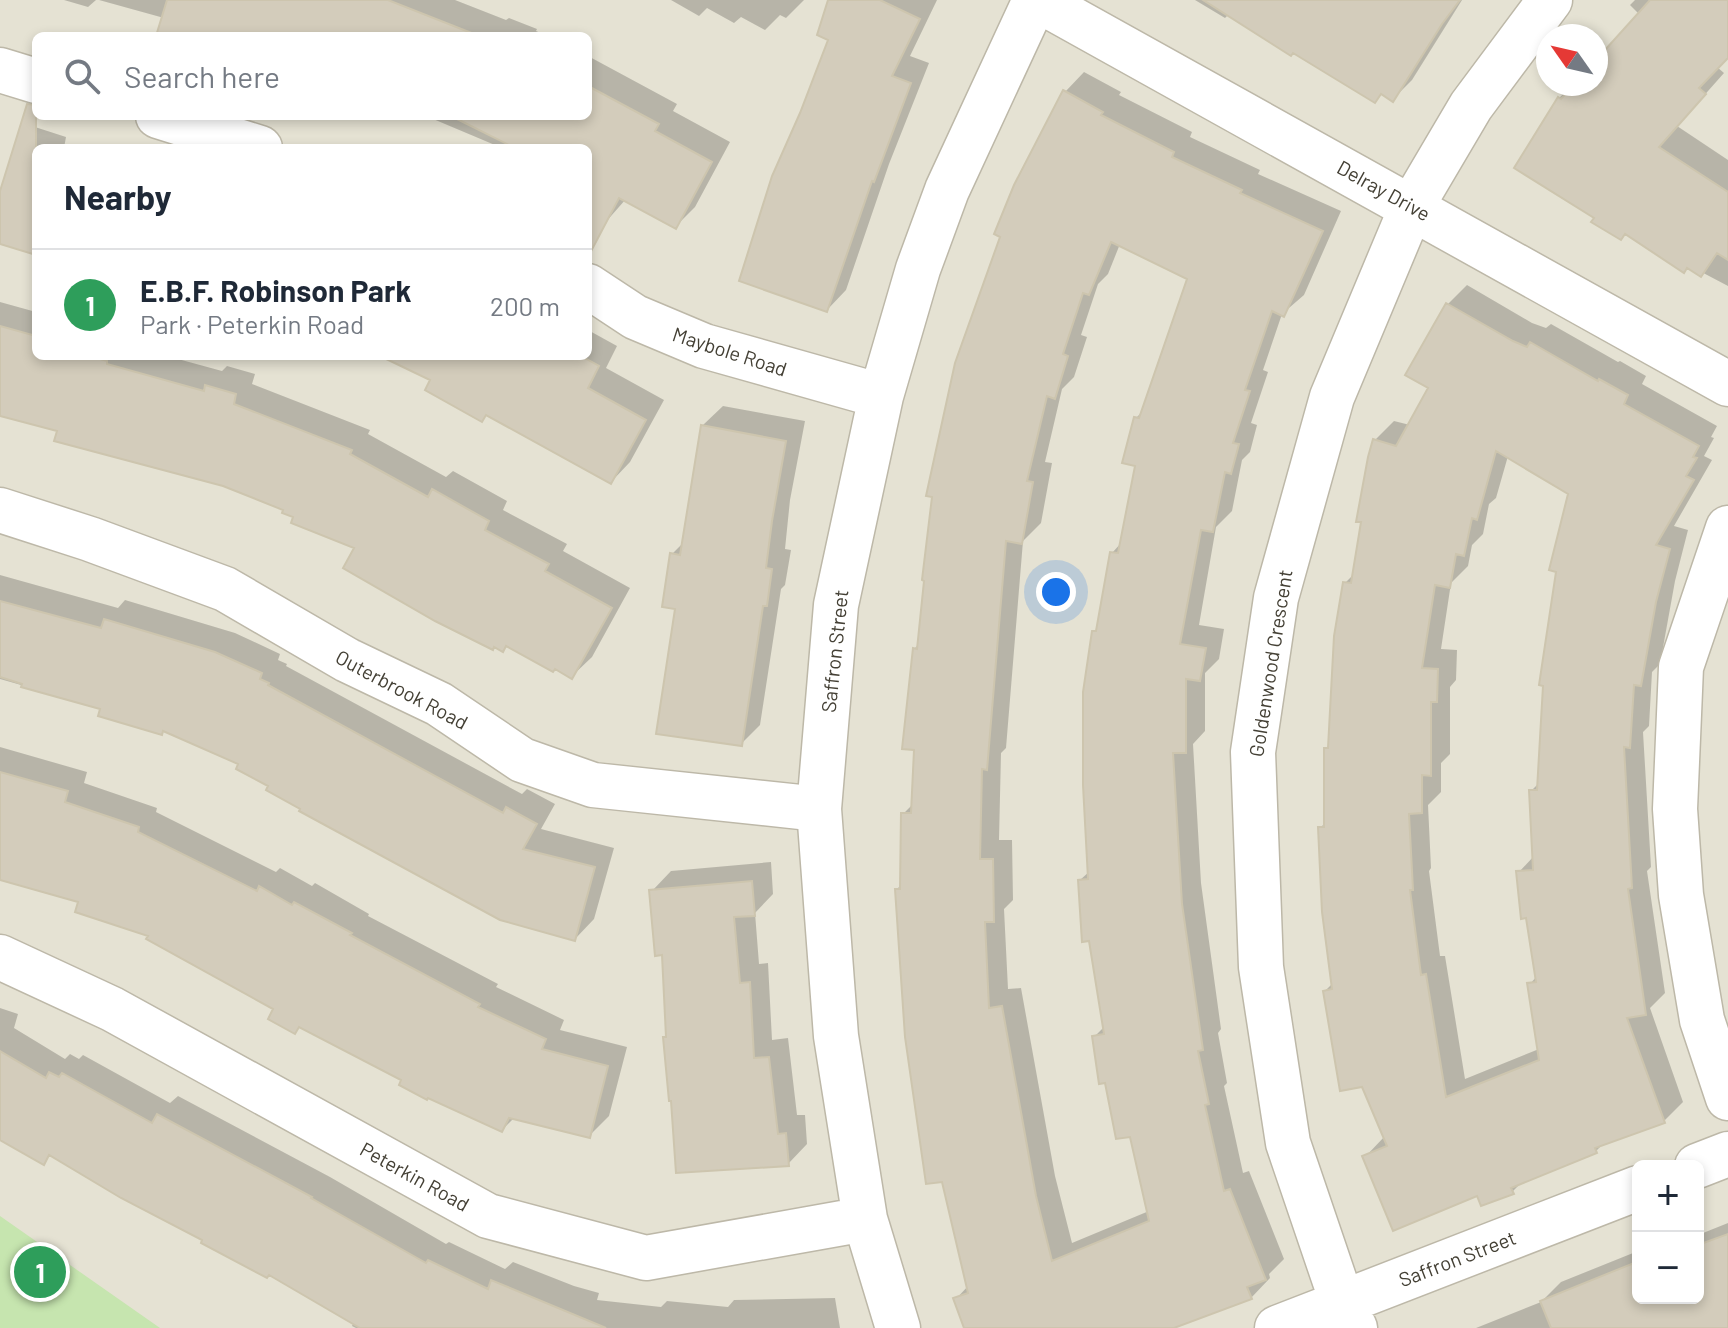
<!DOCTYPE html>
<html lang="en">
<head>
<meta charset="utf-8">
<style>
	body { margin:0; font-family:Barlow,sans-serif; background:#f2f2f3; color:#1f2937 }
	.controls { position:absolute; right:24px; bottom:24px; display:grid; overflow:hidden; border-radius:12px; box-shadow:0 4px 12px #0003 }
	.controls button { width:72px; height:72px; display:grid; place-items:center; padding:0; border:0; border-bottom:2px solid #e0e1e3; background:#fff; color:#1f2937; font:40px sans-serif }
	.compass { position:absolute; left:1536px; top:24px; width:72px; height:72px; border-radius:50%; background:#fff; box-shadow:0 4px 12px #0003; rotate:304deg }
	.you { position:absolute; left:1056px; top:592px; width:28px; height:28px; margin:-20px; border:6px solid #fff; border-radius:50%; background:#1a73e8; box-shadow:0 0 0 12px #1a73e833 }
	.badge { display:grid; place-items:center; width:52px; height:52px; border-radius:50%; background:#b45309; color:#fff; font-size:26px; font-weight:700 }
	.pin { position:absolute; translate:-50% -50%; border:4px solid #fff; box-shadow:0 2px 8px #0006 }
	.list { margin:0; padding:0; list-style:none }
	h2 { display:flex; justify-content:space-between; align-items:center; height:104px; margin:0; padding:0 32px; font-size:34px }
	h2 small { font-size:26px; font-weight:400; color:#747a83 }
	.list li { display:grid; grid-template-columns:52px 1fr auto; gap:24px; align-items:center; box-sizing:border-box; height:112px; padding:0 32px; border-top:2px solid #e0e1e3 }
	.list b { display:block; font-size:30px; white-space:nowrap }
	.list p { margin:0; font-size:26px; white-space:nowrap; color:#747a83 }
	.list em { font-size:26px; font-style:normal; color:#747a83 }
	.icon { flex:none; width:44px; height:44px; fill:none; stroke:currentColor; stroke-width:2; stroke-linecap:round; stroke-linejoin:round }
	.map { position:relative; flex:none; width:1728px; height:1328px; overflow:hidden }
	.search { position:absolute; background:#fff; box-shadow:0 4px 12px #0003; left:32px; top:32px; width:560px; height:88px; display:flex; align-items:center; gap:20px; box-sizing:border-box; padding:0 28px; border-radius:12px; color:#747a83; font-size:30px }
	.panel { position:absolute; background:#fff; box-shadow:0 4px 12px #0003; left:32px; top:144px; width:560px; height:216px; border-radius:12px }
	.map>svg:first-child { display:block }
	.residential { fill:#e5e2d3; fill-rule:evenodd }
	.green { fill:#c6e5af }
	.shadow { fill:#0003; fill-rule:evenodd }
	.building { fill:#d3ccbb; stroke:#cdc5ae; stroke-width:2; fill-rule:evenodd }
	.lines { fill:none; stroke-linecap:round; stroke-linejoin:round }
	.minor-casing { stroke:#bdb8a8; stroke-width:47 }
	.minor { stroke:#fff; stroke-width:44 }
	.labels { text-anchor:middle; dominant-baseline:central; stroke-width:6; stroke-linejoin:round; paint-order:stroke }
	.street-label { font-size:20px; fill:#444035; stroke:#fff }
</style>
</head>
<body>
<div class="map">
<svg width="1728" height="1328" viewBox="0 0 1728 1328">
	<rect width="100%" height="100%" fill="#f2efe5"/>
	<path class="residential" d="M0,0h1728v1328h-1728zM36,36h552v80h-552zM1548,36h48v48h-48zM36,148h552v208h-552zM1638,1166h60v132h-60z"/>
	<path class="green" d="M0,1216l160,112h-160z"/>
	<path class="shadow" d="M64,0h32l-8,7z
		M99,0h356l51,20 3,-2 28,11 -1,2 11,5h-375l-12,-3 4,-15z
		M671,0h133l-18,18 -6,-3 -15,15 -24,-13 -7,6 -27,-15 -8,8z
		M830,0h107l-27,56 19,7 -40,101 -43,126 -19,20z
		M1195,0h267l-50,80 -19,19 -10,-6 -8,8 -146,-87 -4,4z
		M1635,0h93v56l-11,11 7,6 -47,53 51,34v126l-131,-69 -38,-119 15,-14h22v-21l44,-48 -10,-10z
		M588,56l89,48 -4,7 57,31 -35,65 -19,19 -50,-27 -22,25 -16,-9v-67h-86l-76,-32h162z
		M1084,72l37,20 -2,3 73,37 -2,5 70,33 -2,4 83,37 -37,84 -22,19 -19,56 5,2 -17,51 6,2 -7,27 -8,8 -10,51 -16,16 -17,98 25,4 -5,30 -14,14v58l-12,13 8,139 20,146 -3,4 9,50 -3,3 19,87 6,-2 35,88 -15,15 1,4 -19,20 -83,30h-202l-10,-29 12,-13 -71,-397 5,-5 1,-70 10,-10 3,-56 -2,-99 5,-5 146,-552zM1120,244l69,34 -45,132 -8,8 2,47 -16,77 -10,11 -13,73 -5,6 -4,239 -10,9 25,146 -11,11 38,97 17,77 -77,32 -17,-67 -34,-188 -13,1 -4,-80 9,-9 -1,-60h-13l2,-87 5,-5 17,-207 18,-18 11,-60 -7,-1 17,-73 12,-12 13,-40 -6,-2 17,-51 10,-10z
		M35,127l31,10 -2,11h-28v105l-36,-12v-44z
		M1467,285l65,38 14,5 5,-4 67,38 2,-1 26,15 -4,8 75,42 -6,11 3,1 -10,18 8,4 -38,66 14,4 -13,51 -15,83 -8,8 -3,54 -6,6 8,135 -4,4 18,122 -15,15 33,94 -19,19 -59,21 -9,9 -73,30 -11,11 -34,1 -113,-36 20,-21 -60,-145 8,-8 -13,-155 6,-6v-73l4,-5 15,-161 9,-9 21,-134 19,-19 16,4 20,-38 18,-83zM1508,456l63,37 -32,290 -8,8 3,65 -15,16 18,104 -7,8 9,65 -74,30 -20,-123h-5l-11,-85 2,-3 -3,-63 13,-13v-29l9,-9v-67l6,-7 1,-30 -16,-1 10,-66 17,-17 4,-21 11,-11 6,-30 7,-6z
		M0,302l36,10v44h131l55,15 5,-5 28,8 -3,10 118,46 -2,4 78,43 7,-6 54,30 -4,9 64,34 -4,7 67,37 -38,69 -20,19 -215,-129 -72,-38 -61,-25 -165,-55 -59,-15z
		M588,330l29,16 -11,22 58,32 -34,62 -19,20 -124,-68 -6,6 -48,-41 -48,-23h203z
		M723,406l82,15 -15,79 -5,49 6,1 -6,35 -4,4 -21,136 -19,19 -64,-136 -5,-54 12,-12 19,-117z
		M0,575l118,33 7,-8 110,33 45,21 -2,6 9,4 -1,2 236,128 5,-5 28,15 -14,25 73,19 -20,71 -19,20 -305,-154 -29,-22 -76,-34 -4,4 -59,-25 -102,-29z
		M0,747l87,25 -3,11 73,25 -1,4 120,60 4,-4 32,18 3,-3 54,31 -1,2 130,68 -2,3 68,33 -4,10 67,17 -18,69 -20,20 -75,-18 -12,12 -202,-104 -5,5 -19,-22 -126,-74 -69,-34 -81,-32z
		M771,862l2,32 -18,19 4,51 9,-1 4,77 16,-2 9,77h8l2,29 -19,20 -120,-129 -4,-82 -12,-62 19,-20z
		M0,1008l18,6 -4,14 51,31 5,-5 9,5 4,-4 87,48 8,-7 152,81 116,67 3,-2 56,27 8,-7 61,24 25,7 -2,7 64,7 6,-6 61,6 6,-7 101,-2 5,30h-484l-4,-2 2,-4 -303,-168 -8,9 -43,-26z
		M1728,1223v105h-252l65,-26 20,-20 77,-31v47h60v-63z"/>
	<path class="building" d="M167,0h221l86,34 -318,2z
		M828,0h52l40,19 -28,57 19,7 -37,99 -2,-1 -45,131 -88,-31 33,-105 28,-63 28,-73 -11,-5z
		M1203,0h257l-18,24 -49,78 -12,-8 -6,9 -82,-50 -2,3z
		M1650,0h78v58l-29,30 7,6 -47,53 69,45v68l-11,-7 -16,24 -14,-9 -3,5 -59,-39 -4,6 -30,-18 3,-4 -80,-50 44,-71 3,2 14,-15h21v-24z
		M588,86l71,38 -4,7 57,31 -36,67 -57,-31 -31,59v-109h-73l-64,-32h137z
		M1063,90l40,22 -2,3 73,37 -2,5 70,33 -2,3 83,38 -39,86 -12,-6 -27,79 5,1 -17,52 6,1 -8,30 -6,-2 -12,60 -12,-2 -21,114 26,4 -6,33 -14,-2v74h-13l9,151 21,146 -5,1 11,53 -4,1 19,86 6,-2 36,91 -19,7 5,12 -78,29h-210l-11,-30 15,-5 -26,-111 -16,2 -21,-147 -10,-148h5l1,-76h10l3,-63 -12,-1 11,-101 4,1 7,-68 -2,-1 10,-83 -6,-1 29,-133 45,-126 -6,-3 20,-49zM1111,242l76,37 -48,139 -5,-1 -12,46 13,3 -17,87 -8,-1 -14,79h-4l-9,61v93l5,94 -10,1 4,62 7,-1 15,93 -12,2 7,48 6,-1 11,56 14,-2 19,84 -97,40 -16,-65 -34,-190 -13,2 -4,-86h9l-1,-63h-13l2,-90 5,1 19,-229 16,3 11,-62 -6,-1 20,-85 8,3 13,-43 -5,-2 20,-61 6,2z
		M27,104l9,1v150l-36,-11v-53z
		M1446,303l67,38 14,6 3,-5 68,39 1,-2 29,16 -4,9 75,42 -6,11 4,1 -11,18 8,4 -38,65 14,4 -14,53 -15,84 -7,-1 -4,63 -6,-1 8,141 -4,1 18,126 -19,3 38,105 -70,25 2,5 -86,35 3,6 -33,12 -4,-10 -84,35 -31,-75 25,-10 -25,-59 -22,4 -17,-100 9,-2 -10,-77 -4,-85h6v-79h4l6,-112 9,-54 8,1 10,-61h-5l12,-65 5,-18 23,7 32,-58 -23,-13zM1496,451l72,43 -19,76 7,2 -17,113 4,1 -6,104h-8l4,80 -17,1 5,48 5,-1 10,64 -9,1 12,77 -93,37 -20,-123 -5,1 -11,-85h3l-4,-76 13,-1v-38l9,1v-74h6l1,-33 -16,-1 13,-83 15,3 6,-34 8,2 8,-38 5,2z
		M0,326l36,10v20h54l17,5v3l97,27 1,-6 31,9 -2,10 118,46 -2,4 78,43 4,-8 57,32 -4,9 64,34 -4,7 67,37 -40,71 -17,-10 -2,3 -47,-26 -3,6 -9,-5 -1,3 -58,-29 -92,-53 11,-20 -63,-25 2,-6 -11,-4 1,-3 -60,-24 -169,-45 3,-10 -57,-15z
		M380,356h201l18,10 -11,22 58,32 -35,64 -125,-69 -4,7 -57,-32 5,-10z
		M701,425l85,16 -14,80 -6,47 6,1 -5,37h-4l-21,140 -86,-12 19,-125 -13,-2 8,-54 10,2z
		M0,601l101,27 3,-9 111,33 47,21 -2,6 9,4 -1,2 235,128 3,-6 31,17 -14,25 72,18 -20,74 -75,-21 -201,-109 1,-2 -34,-19 2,-4 -32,-17 2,-5 -75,-33 -1,4 -64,-19 2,-7 -79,-22 1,-3 -22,-7z
		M0,772l68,19 -3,11 74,25 -1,5 119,59 2,-5 33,19 2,-3 58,31 -2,2 130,69 -2,3 68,32 -4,10 66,17 -18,72 -81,-20 -7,14 -74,-34 -1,2 -28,-15 2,-5 -102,-53 -4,7 -27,-15 5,-10 -127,-70 2,-3 -73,-24 3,-10 -78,-22z
		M752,881l3,35 -21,1 6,66 10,-1 4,76 15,-1 9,77 8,-1 3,33 -113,7 -5,-72h-2l-6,-64h3l-4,-82 -7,1 -6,-66z
		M0,1051l46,27 3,-6 10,5 3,-4 90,50 5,-9 155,83 -1,1 115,65 2,-3 60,29 3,-9 115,48h-246l-91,-53 -2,3 -66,-35 1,-3 -81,-42 -72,-43 -5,10 -44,-25z
		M1728,1234v94h-177l-11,-27 94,-38 2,7 2,-1v29h60v-53z"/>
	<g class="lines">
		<defs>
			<path id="minor" d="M1038,0l690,384
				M0,70l36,11
				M158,116l102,32
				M588,286l47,31 69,29 177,50
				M0,510l90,29 135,50 122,71 92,44 83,56 71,25 226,24
				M1728,528l-47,139 -6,142 6,86 21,125 26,78
				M0,957l112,52 376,207 158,42 219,-39
				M1697,1166l31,-12
				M898,1328l-33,-109 -29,-183 -17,-227 17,-204 45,-209 37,-127 29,-79 88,-190
				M1277,1328l361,-140
				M1355,1328l-13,-26 -54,-159 -27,-176 -8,-215 23,-154 56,-201 80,-191 59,-100 79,-106"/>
		</defs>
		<use href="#minor" class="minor-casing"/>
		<use href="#minor" class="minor"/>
	</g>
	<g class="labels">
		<g class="street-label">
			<text transform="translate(1384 190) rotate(29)">Delray Drive</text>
			<text transform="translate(730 351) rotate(18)">Maybole Road</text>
			<text transform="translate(834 651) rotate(-84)">Saffron Street</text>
			<text transform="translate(1270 663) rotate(-81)">Goldenwood Crescent</text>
			<text transform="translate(402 689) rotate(28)">Outerbrook Road</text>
			<text transform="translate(415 1176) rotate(29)">Peterkin Road</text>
			<text transform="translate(1457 1258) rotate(-21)">Saffron Street</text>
		</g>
	</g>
</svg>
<div class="controls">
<button>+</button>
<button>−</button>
</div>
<svg class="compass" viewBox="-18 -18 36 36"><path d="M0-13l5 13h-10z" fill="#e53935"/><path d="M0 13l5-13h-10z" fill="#747a83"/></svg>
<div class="you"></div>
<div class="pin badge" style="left:40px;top:1272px;background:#2e9e5b">1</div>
<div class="search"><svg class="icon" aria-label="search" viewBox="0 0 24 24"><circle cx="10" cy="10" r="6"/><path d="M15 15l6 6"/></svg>Search here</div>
<section class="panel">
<h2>Nearby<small></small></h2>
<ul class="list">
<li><span class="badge" style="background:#2e9e5b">1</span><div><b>E.B.F. Robinson Park</b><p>Park · Peterkin Road</p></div><em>200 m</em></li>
</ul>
</section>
</div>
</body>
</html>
